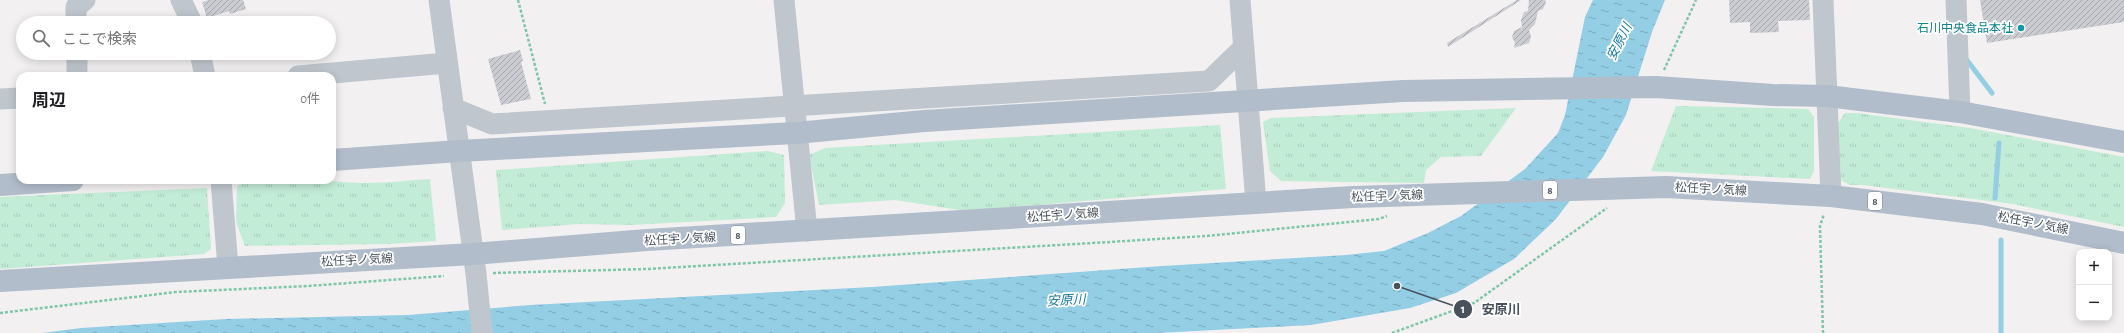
<!DOCTYPE html>
<html lang="ja">
<head>
<meta charset="utf-8">
<style>
	body { margin:0; font-family:"Alegreya Sans","Noto Sans JP",sans-serif; background:#f2f2f2; color:#202124 }
	.controls { position:absolute; right:12px; bottom:12px; display:grid; overflow:hidden; border-radius:8px; box-shadow:0 2px 10px #0003 }
	.controls button { width:36px; height:36px; display:grid; place-items:center; padding:0; border:0; border-bottom:1px solid #e0e0e0; background:#fff; color:#202124; font:20px sans-serif }
	.list { margin:0; padding:0; list-style:none }
	h2 { display:flex; justify-content:space-between; align-items:center; height:52px; margin:0; padding:0 16px; font-size:17px }
	h2 small { font-size:13px; font-weight:400; color:#757577 }
	.icon { flex:none; width:22px; height:22px; fill:none; stroke:currentColor; stroke-width:2; stroke-linecap:round; stroke-linejoin:round }
	.map { position:relative; flex:none; width:2124px; height:333px; overflow:hidden }
	.search { position:absolute; background:#fff; box-shadow:0 2px 10px #0003; left:16px; top:16px; width:320px; height:44px; display:flex; align-items:center; gap:10px; box-sizing:border-box; padding:0 14px; border-radius:22px; color:#757577; font-size:15px }
	.panel { position:absolute; background:#fff; box-shadow:0 2px 10px #0003; left:16px; top:72px; width:320px; height:112px; border-radius:12px }
	.map>svg:first-child { display:block }
	.grass { fill:url(#grass-tufts) }
	.water { fill:url(#water-ripples) }
	.lines { fill:none; stroke-linecap:round; stroke-linejoin:round }
	.stream { stroke:#93cee5; stroke-width:5 }
	.building { fill:url(#building-hatch) }
	.path { stroke:#7dc7a8; stroke-width:2.5; stroke-dasharray:3 2; stroke-linecap:butt }
	.minor { stroke:#bfc6cd; stroke-width:21 }
	.major { stroke:#b2bdcc; stroke-width:22 }
	.culture-dot { fill:#0f9aa8; stroke:#fff; stroke-width:1.5 }
	.labels { text-anchor:middle; dominant-baseline:central; stroke-width:3.5; stroke-linejoin:round; paint-order:stroke }
	.shield { fill:#fff; stroke:#80868d; stroke-width:1 }
	.shield-label { font-size:11px; font-weight:bold; fill:#49525c }
	.culture-label { font-size:12px; fill:#0d838f; stroke:#fff; text-anchor:end }
	.street-label { font-size:12px; fill:#49525c; stroke:#fff }
	.water-label { font-size:13px; font-style:italic; fill:#1879a0; stroke:#fff }
	.leader { fill:none; stroke:#49525c; stroke-width:1.5 }
	.callout-dot { fill:#49525c; stroke:#fff; stroke-width:1.5 }
	.mark-label { font-size:12px; text-anchor:middle; font-weight:bold; fill:#fff }
	.callout-label { font-size:13px; text-anchor:middle; font-weight:bold; fill:#49525c; stroke:#fff; stroke-width:3.5; stroke-linejoin:round; paint-order:stroke }
</style>
</head>
<body>
<div class="map">
<svg width="2124" height="333" viewBox="0 0 2124 333">
	<defs>
		<pattern id="grass-tufts" width="24" height="20" patternUnits="userSpaceOnUse"><rect width="24" height="20" fill="#c2ecd6"/><path d="M3 7l-1-3M5 7V3M7 7l1-3M15 17l-1-3M17 17v-4M19 17l1-3" fill="none" stroke="#a8ccba"/></pattern>
		<pattern id="water-ripples" width="26" height="14" patternUnits="userSpaceOnUse"><rect width="26" height="14" fill="#93cee5"/><path d="M2 4q2-2 4 0t4 0M15 11q2-2 4 0t4 0" fill="none" stroke="#7aaabd"/></pattern>
		<pattern id="building-hatch" width="6" height="6" patternUnits="userSpaceOnUse"><rect width="6" height="6" fill="#caccd2"/><path d="M-1 1l2-2M0 6l6-6M5 7l2-2" fill="none" stroke="#a6a8ae"/></pattern>
	</defs>
	<rect width="100%" height="100%" fill="#f2f0f0"/>
	<path class="grass" d="M1676,106l132,3 6,8v54l-4,8 -159,-8z
		M1516,108l-35,48 -40,1 -15,13 -2,13 -143,-2 -11,-10 -7,-49 8,-4z
		M1845,113h11l114,15 154,29v70l-111,-23 -150,-19h-13l-9,-5 -3,-57z
		M1220,125l6,64 -260,22 -71,-11 -76,5 -10,-50 16,-7z
		M768,151l16,4 1,48 -9,14 -145,8 -52,-1 -77,6 -6,-60z
		M430,179l6,62 -48,3 -143,2 -9,-24 1,-36c30,-14 97,-3 131,-3 21,0 42,-3 62,-4z
		M207,188l4,61 -7,5 -204,15v-72z"/>
	<path class="water" d="M1593,0h72l-13,32 -26,83 -23,42 -47,62 -42,40 -58,34 -46,15 -99,17 -154,8h-1115l39,-5 145,-9 182,-4 122,-10 342,-18 290,-21 184,-11 38,-4 44,-18 33,-17 64,-47 33,-36 7,-18 20,-98z"/>
	<g class="lines">
		<path class="stream" d="M1966,59l26,34
			M1995,198l4,-55
			M2001,240v93"/>
	</g>
	<path class="building" d="M209,0h34l3,9 -16,5 -1,-3 -22,7 -5,-16z
		M1517,0h4l-73,47 -1,-4z
		M1529,0h16l1,2 -3,7 -5,2 -3,13 -6,6 2,7 -2,6 -15,5 1,-5 -3,-6 2,-6 8,-4 -1,-7 3,-8 4,-1z
		M1729,0h80l1,20 -32,1 1,11 -29,1v-11l-20,1z
		M1980,0h144v22l-137,21z
		M520,50l3,11 -2,1 10,37 -30,6 -13,-46z"/>
	<g class="lines">
		<path class="path" d="M518,0l27,104
			M1664,70l32,-70
			M493,273l154,-4 463,-27 96,-6 173,-17 8,-3
			M0,313l176,-21 132,-6 136,-10
			M1392,333l82,-30 133,-95
			M1823,333l-3,-107 4,-12"/>
		<path class="minor" d="M181,0l11,23
			M439,0l37,274 6,59
			M784,0l23,231
			M1240,0l16,203
			M1823,0l8,196
			M1956,0l4,112
			M76,23v-16l9,-7
			M77,53v23
			M200,53l5,23
			M298,76l149,-13
			M0,99l20,-1
			M453,108l39,16 717,-43 35,-34
			M221,180l7,87"/>
		<path class="major" d="M332,160l127,-9 337,-18 128,-12 479,-30 253,-4 117,8 54,1 133,16 164,30
			M0,185l73,-5
			M0,281l473,-27 174,-14 706,-43 313,-10 165,9 151,18 142,29"/>
	</g>
	<circle class="culture-dot" cx="2021" cy="28" r="4"/>
	<g class="labels">
		<g class="shield">
			<rect x="1543" y="181" width="14" height="18" rx="3"/>
			<rect x="1868" y="192" width="14" height="18" rx="3"/>
			<rect x="731" y="226" width="14" height="18" rx="3"/>
		</g>
		<g class="shield-label">
			<text x="1550" y="190">8</text>
			<text x="1875" y="201">8</text>
			<text x="738" y="235">8</text>
		</g>
		<g class="culture-label">
			<text x="2013" y="28">石川中央食品本社</text>
		</g>
		<g class="street-label">
			<text transform="translate(1711 189) rotate(3)">松任宇ノ気線</text>
			<text transform="translate(1387 196) rotate(-2)">松任宇ノ気線</text>
			<text transform="translate(1063 215) rotate(-4)">松任宇ノ気線</text>
			<text transform="translate(2033 223) rotate(11)">松任宇ノ気線</text>
			<text transform="translate(680 239) rotate(-3)">松任宇ノ気線</text>
			<text transform="translate(357 260) rotate(-3)">松任宇ノ気線</text>
		</g>
		<g class="water-label">
			<text transform="translate(1620 42) rotate(-63)">安原川</text>
			<text transform="translate(1066 301) rotate(-3)">安原川</text>
		</g>
	</g>
	<path class="leader" d="M1397 286L1463 309"/>
	<g class="callout-dot">
		<circle cx="1397" cy="286" r="4"/>
		<circle cx="1463" cy="309" r="10"/>
	</g>
	<g class="mark-label">
		<text x="1463" y="313">1</text>
	</g>
	<g class="callout-label">
		<text x="1501" y="314">安原川</text>
	</g>
</svg>
<div class="controls">
<button>+</button>
<button>−</button>
</div>
<div class="search"><svg class="icon" aria-label="search" viewBox="0 0 24 24"><circle cx="10" cy="10" r="6"/><path d="M15 15l6 6"/></svg>ここで検索</div>
<section class="panel">
<h2>周辺<small>0件</small></h2>
<ul class="list">
</ul>
</section>
</div>
</body>
</html>
